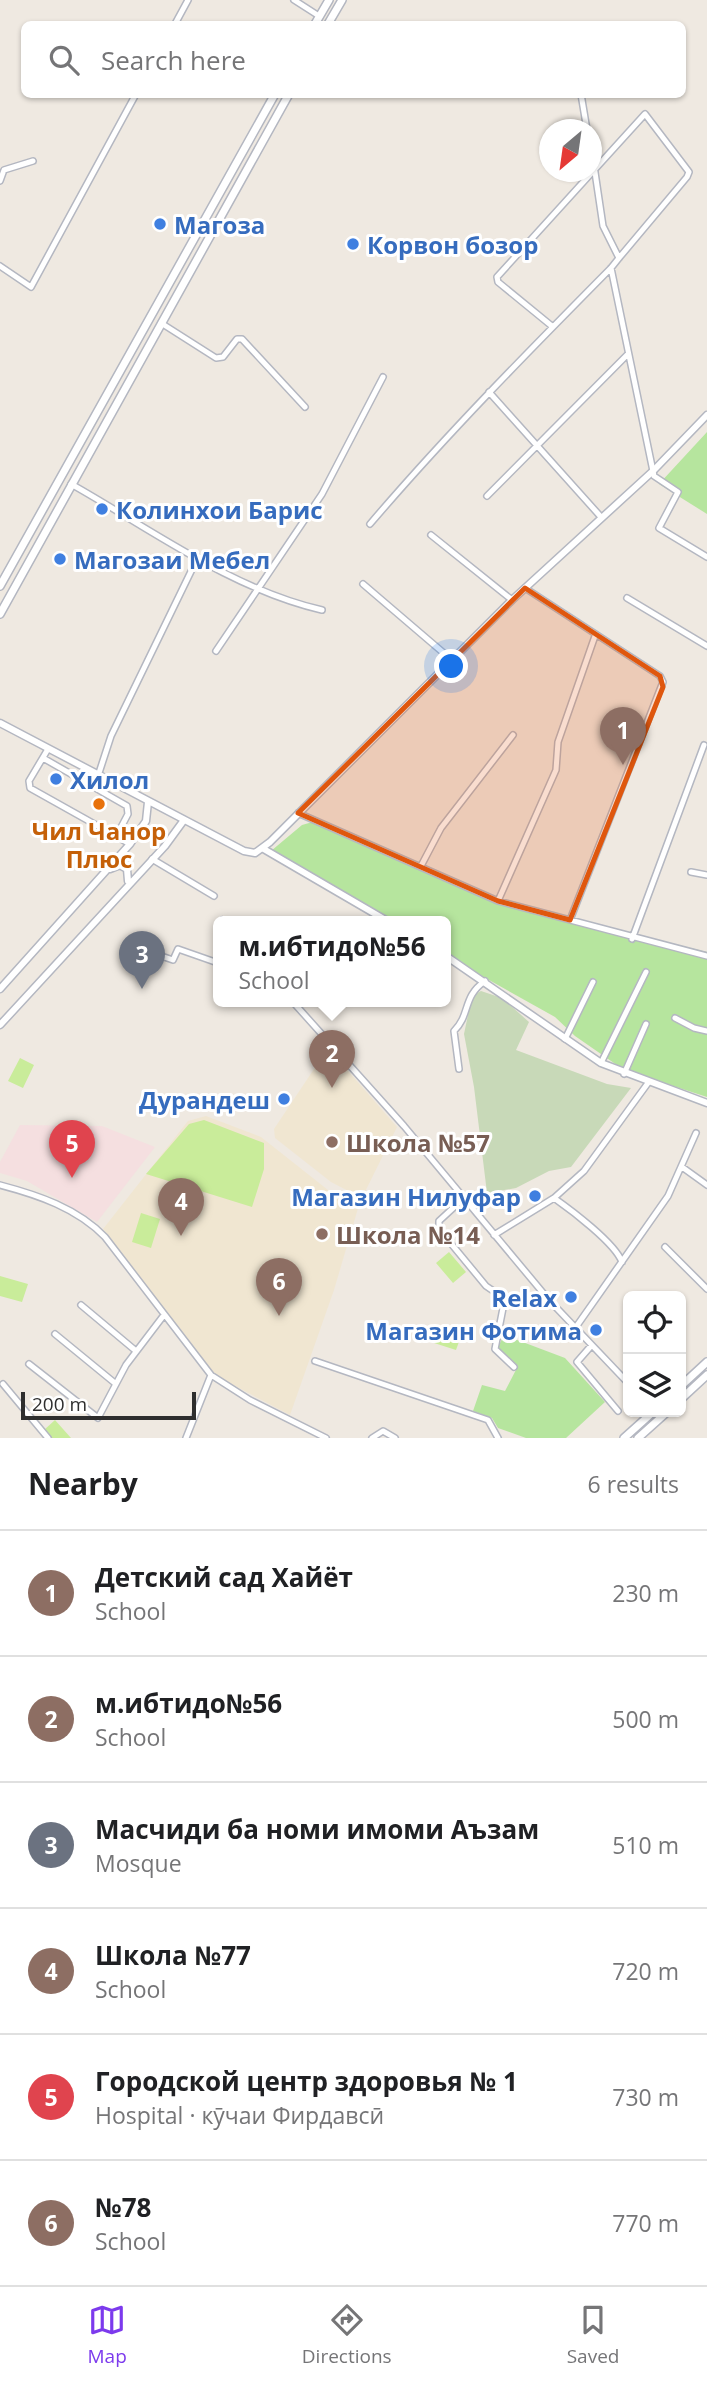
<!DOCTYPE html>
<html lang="en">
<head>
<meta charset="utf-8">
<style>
	body { margin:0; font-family:"Open Sans",sans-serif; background:#f6f6f6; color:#202124 }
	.controls { position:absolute; right:21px; bottom:21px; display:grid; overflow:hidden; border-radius:10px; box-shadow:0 2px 5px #0004 }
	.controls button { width:63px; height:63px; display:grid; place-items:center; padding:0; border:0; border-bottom:2px solid #e0e0e0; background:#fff; color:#202124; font:35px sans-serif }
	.compass { position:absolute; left:539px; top:119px; width:63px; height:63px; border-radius:50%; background:#fff; box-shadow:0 2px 5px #0004; rotate:209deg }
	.scale { position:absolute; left:21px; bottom:18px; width:175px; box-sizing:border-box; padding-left:7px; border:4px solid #2e2e2e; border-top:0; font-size:19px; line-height:24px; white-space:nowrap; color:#2e2e2e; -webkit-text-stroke:5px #fff; paint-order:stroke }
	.you { position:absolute; left:452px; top:667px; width:24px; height:24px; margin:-18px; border:5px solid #fff; border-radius:50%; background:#1a73e8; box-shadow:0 0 0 10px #1a73e833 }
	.badge { display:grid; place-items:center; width:46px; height:46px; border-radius:50%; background:#7c3aed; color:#fff; font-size:23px; font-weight:700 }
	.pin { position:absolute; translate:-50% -58px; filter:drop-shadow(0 2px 4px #0008) }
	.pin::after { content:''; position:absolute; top:37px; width:24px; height:21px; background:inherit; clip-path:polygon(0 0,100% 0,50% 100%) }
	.popup { position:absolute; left:213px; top:916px; width:238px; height:91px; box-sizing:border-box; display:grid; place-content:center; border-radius:10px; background:#fff; filter:drop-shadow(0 2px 5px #0005); font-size:23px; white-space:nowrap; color:#757577 }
	.popup b { font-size:26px; color:#202124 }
	.popup::after { content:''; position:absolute; left:50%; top:100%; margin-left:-14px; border:14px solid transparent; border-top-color:#fff }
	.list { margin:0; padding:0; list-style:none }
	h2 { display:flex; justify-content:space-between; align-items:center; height:91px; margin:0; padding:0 28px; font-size:30px }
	h2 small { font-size:23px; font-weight:400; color:#757577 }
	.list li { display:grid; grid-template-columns:46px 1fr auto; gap:21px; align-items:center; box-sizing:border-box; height:126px; padding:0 28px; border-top:2px solid #e0e0e0 }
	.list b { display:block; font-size:26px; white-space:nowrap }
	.list p { margin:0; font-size:23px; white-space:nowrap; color:#757577 }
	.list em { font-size:23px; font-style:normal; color:#757577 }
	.icon { flex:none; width:38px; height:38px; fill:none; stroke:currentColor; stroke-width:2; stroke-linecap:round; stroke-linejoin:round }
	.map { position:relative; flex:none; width:707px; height:1438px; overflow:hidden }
	.search { position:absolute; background:#fff; box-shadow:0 2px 5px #0004; left:21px; right:21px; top:21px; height:77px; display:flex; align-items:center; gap:18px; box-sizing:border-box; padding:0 24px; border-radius:10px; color:#757577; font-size:26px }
	.sheet { height:847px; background:#fff }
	nav { display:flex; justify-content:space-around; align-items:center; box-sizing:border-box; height:98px; border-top:2px solid #e0e0e0; background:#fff; font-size:19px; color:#757577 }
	nav a { display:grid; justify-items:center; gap:4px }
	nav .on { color:#7c3aed }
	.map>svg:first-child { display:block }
	.education { fill:#f0e6d1 }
	.medical { fill:#f5dfe0 }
	.green { fill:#b6e59e }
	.cemetery { fill:#c8d9b8 }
	.pitch { fill:#c9ec9a }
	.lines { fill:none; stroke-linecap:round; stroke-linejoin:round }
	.minor-casing { stroke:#b4b7c1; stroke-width:8 }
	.tertiary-casing { stroke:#b4b7c1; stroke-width:9 }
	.secondary-casing { stroke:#b4b7c1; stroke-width:10 }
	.minor { stroke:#fff; stroke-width:5 }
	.tertiary { stroke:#fff; stroke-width:6 }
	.secondary { stroke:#fff; stroke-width:7 }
	.marked { fill:#df570e; fill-opacity:0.2; stroke:#df570e; stroke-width:5; stroke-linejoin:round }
	.shop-dot { fill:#3f7fe0; stroke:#fff; stroke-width:2.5 }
	.food-dot { fill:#e8710a; stroke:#fff; stroke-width:2.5 }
	.education-dot { fill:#8d6e63; stroke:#fff; stroke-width:2.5 }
	.labels { text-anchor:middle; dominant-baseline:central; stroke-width:6; stroke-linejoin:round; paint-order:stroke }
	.shop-label { font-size:24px; font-weight:bold; fill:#366cbe; stroke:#fff; text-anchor:start }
	.food-label { font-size:24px; font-weight:bold; fill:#c56008; stroke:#fff }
	.education-label { font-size:24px; font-weight:bold; fill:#785e54; stroke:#fff; text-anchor:start }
</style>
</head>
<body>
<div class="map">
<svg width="707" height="1438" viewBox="0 0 707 1438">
	<rect width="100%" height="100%" fill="#efe9e1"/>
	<path class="education" d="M328,1048l69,79 -35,71 -31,-16 -56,-44 -1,-9z
		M206,1116l55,21 67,53 31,15 -25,85 -44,125 -70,-37 -16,-15 -101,-134 85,-108z"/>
	<path class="medical" d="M20,1125l82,1 53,21 -58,75 -70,-41 -27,-8v-11z"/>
	<path class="green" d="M707,432v82l-48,-30z
		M316,821l180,79 211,52v145l-83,-27 -49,-34 -20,-19 -109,-61v-34h-55l-120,-71 31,-26z
		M504,1335l61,23 40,44 -39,36h-40l-28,-10 -6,-10 -19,-7 9,-26 23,6 13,-25 -20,-19z"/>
	<path class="cemetery" d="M481,991l21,7 27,24 -13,28 91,34 24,4 -60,79 -22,4 -33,17 -29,5 -13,-106 -10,-53 8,-38z"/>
	<path class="pitch" d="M20,1058l14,7 -11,23 -15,-7z
		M204,1120l60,23v26l-12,38 -106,-33 43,-50z
		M141,1213l19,6 -9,29 -19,-6z
		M449,1252l17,20 -13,11 -17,-20z
		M0,1276l28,8 -6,18 -22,-6z
		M436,1328l25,8 -5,14 -25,-8z
		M55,1420l16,18h-20l-7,-8z"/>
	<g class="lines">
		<defs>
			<path id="minor" d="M294,0l25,16
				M175,24l13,-24
				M581,94l6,36
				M592,152l11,74 16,32
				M0,181l4,-11 29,-9
				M0,266l31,21 105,-193
				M611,268l43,208 24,16 -19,36 48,29
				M161,323l55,35 7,-1 14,-18h5l63,68
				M489,392l112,125
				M71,484c80,45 160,105 251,126
				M487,496l140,-141
				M370,524c76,-89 158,-172 241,-256l8,-10 68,-81 2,-5 -44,-58 -148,163 1,5 55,45
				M431,535l81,65
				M363,584l90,77
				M525,588l135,88 3,6 -93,238
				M627,598l80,48
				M216,651l106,-157 61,-117
				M48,749l-19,32 1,7 100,56
				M43,758l84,48 1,8 -12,23
				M98,776l13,-40 87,-179
				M298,813l200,88 209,55
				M152,859l62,37
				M421,866l20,-38 72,-93
				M691,872l16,3
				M498,901l58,-131 2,-28 37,-106
				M222,920l1,2
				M632,939l72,-194
				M127,961l-4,-8 3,-9 47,16 5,-11 40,14
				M293,1002l111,124 145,174 79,83
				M675,1018l19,10 13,3
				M565,1039l28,-57
				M601,1063l45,-91
				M459,1069l-5,-38c17,-17 8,-34 31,-50
				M624,1074l22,-50
				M682,1167l25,18
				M0,1185c38,10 77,23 105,52l106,138 39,25 76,38
				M464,1198l-25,23v8l47,57 22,15
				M494,1235l60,-37
				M665,1247l42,42
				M622,1262c-7,-19 -51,-52 -68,-64l30,-27 64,-88
				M81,1305l55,46
				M576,1327l92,-131 28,-63
				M55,1334l61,50
				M591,1346l-14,16 41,49
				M315,1361l173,59 10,18
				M29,1364l69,54 28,-53 38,-50
				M514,1367l-19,-18 9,-46 45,-3
				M3,1384l45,54
				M186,1438l25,-63
				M372,1438l11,-7 12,7"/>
			<path id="tertiary" d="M0,723l244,128 11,2 15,-11 242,-242 141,-129 54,-56
				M262,848l127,74
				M110,869l10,-4 7,4 1,12
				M446,956l155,107 106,40
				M0,989l130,-145 16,-23 2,-19
				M0,1025l165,-179 19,-26"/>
			<path id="secondary" d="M315,24l14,-24
				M328,24l14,-24
				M0,586l275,-492
				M0,614l289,-520
				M681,1386l26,-24
				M681,1399l26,-24
				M624,1438l29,-26
				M638,1438l29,-26"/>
		</defs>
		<use href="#minor" class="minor-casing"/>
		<use href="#tertiary" class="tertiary-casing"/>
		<use href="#secondary" class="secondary-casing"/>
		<use href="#minor" class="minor"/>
		<use href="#tertiary" class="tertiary"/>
		<use href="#secondary" class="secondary"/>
	</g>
	<path class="marked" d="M525,588l135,88 3,11 -93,233 -72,-19 -200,-88z"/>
	<g class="shop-dot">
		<circle cx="160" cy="224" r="7"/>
		<circle cx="353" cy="244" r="7"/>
		<circle cx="102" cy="509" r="7"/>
		<circle cx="60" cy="559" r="7"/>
		<circle cx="56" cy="779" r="7"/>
		<circle cx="284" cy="1099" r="7"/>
		<circle cx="535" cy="1196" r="7"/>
		<circle cx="571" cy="1297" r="7"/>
		<circle cx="596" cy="1330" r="7"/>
	</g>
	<circle class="food-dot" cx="99" cy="804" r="7"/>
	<g class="education-dot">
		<circle cx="332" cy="1142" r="7"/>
		<circle cx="322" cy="1234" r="7"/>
	</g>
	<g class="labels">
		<g class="shop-label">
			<text x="174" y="224">Магоза</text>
			<text x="367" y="244">Корвон бозор</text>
			<text x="116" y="509">Колинхои Барис</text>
			<text x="74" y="559">Магозаи Мебел</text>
			<text x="70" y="779">Хилол</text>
			<text x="270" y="1099" text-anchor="end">Дурандеш</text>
			<text x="521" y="1196" text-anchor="end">Магазин Нилуфар</text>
			<text x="557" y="1297" text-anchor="end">Relax</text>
			<text x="582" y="1330" text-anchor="end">Магазин Фотима</text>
		</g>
		<g class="food-label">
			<text x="99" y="830">Чил Чанор<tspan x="99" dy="28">Плюс</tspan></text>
		</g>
		<g class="education-label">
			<text x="346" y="1142">Школа №57</text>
			<text x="336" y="1234">Школа №14</text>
		</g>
	</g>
</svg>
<div class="controls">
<button><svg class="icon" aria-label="locate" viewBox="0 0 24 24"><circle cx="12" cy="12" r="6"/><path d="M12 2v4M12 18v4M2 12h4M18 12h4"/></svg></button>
<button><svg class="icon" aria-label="layers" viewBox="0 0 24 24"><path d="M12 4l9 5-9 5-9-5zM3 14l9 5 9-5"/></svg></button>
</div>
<svg class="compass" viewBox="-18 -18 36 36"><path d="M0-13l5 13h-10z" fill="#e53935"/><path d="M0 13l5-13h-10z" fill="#757577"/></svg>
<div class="scale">200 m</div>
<div class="you"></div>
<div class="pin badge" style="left:623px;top:765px;background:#8d6e63">1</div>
<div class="pin badge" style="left:332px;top:1088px;background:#8d6e63">2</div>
<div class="popup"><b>м.ибтидо№56</b>School</div>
<div class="pin badge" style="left:142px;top:989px;background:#6b7280">3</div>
<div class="pin badge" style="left:181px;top:1236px;background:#8d6e63">4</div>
<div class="pin badge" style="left:72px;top:1178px;background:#e0444e">5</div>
<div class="pin badge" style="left:279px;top:1316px;background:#8d6e63">6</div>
<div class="search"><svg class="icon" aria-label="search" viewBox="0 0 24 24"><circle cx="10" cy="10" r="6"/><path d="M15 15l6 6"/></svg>Search here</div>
</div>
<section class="sheet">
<h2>Nearby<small>6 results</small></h2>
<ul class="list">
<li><span class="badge" style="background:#8d6e63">1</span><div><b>Детский сад Хайёт</b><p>School</p></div><em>230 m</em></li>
<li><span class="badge" style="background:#8d6e63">2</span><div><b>м.ибтидо№56</b><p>School</p></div><em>500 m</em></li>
<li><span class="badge" style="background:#6b7280">3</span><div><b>Масчиди ба номи имоми Аъзам</b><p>Mosque</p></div><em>510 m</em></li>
<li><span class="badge" style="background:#8d6e63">4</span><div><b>Школа №77</b><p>School</p></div><em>720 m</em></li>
<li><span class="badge" style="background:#e0444e">5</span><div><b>Городской центр здоровья № 1</b><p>Hospital · кӯчаи Фирдавсӣ</p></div><em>730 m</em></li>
<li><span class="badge" style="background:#8d6e63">6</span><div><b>№78</b><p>School</p></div><em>770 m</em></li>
</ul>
</section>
<nav>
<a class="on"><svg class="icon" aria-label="map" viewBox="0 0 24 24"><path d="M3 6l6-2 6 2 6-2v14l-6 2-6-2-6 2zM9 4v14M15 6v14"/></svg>Map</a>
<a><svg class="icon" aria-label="directions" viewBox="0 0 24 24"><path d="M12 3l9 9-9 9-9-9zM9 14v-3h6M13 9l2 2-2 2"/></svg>Directions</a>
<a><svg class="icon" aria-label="saved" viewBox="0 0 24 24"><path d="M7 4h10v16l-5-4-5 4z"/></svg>Saved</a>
</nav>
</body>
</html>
